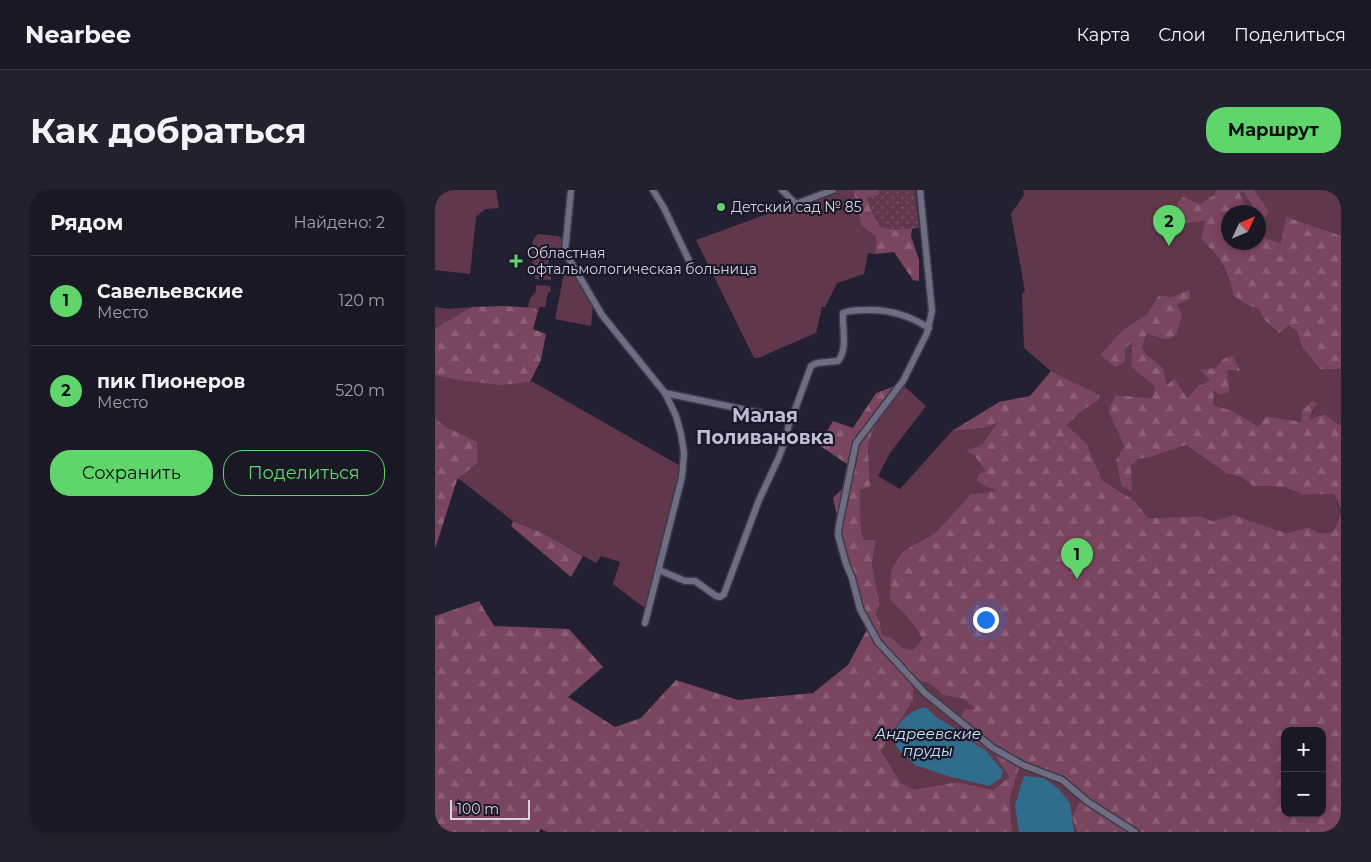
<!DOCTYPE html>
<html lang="ru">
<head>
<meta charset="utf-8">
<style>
	body { margin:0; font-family:Montserrat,sans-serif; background:#24212e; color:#f1f3f6 }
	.controls { position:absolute; right:15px; bottom:15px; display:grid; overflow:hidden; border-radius:10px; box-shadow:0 2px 8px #0003 }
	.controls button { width:45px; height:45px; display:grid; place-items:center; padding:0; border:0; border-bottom:1px solid #393743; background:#1b1826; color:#f1f3f6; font:25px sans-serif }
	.compass { position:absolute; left:786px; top:15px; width:45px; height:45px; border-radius:50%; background:#1b1826; box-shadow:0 2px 8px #0003; rotate:46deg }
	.scale { position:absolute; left:15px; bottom:12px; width:80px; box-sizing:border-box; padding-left:5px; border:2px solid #d5d3e0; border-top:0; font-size:14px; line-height:18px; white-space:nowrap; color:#d5d3e0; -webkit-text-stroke:4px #1b1729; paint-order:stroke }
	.you { position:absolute; left:550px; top:429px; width:18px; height:18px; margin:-12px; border:4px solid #fff; border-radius:50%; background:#1a73e8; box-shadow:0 0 0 8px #1a73e833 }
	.badge { display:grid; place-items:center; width:32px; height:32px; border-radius:50%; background:#60d56b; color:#111; font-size:16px; font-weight:700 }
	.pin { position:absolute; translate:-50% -41px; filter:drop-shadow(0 1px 2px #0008) }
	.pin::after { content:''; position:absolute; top:26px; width:18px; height:15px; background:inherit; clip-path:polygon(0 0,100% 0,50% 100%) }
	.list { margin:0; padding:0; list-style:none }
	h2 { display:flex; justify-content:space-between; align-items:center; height:65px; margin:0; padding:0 20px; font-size:21px }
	h2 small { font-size:16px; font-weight:400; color:#a0a0a7 }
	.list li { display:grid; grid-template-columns:32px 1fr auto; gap:15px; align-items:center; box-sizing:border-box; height:90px; padding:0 20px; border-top:1px solid #393743 }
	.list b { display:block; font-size:19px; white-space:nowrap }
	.list p { margin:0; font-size:16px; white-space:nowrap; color:#a0a0a7 }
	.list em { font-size:16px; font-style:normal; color:#a0a0a7 }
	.actions { display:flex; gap:10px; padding:15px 20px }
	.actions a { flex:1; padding:11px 0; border:1px solid #60d56b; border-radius:20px; text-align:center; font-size:18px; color:#60d56b }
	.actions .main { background:#60d56b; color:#111 }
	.map { position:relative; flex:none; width:906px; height:642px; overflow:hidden; border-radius:20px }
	header { display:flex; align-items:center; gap:30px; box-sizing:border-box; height:70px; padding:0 25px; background:#1b1826; border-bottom:1px solid #393743 }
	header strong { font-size:24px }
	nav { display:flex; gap:28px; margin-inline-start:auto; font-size:18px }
	.intro { display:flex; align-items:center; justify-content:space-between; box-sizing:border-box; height:120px; padding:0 30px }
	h1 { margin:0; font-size:35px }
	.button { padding:12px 22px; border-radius:20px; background:#60d56b; color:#111; font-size:18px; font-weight:700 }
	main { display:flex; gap:30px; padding:0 30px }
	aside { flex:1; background:#1b1826; border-radius:20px; box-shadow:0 2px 8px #0003 }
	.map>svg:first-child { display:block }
	.grass { fill:#61384b; fill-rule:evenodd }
	.forest { fill:url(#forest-firs); fill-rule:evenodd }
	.park { fill:url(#park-dots) }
	.water { fill:#306d8c }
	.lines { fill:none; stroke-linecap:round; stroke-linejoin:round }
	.minor-casing { stroke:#3d3a4a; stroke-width:9 }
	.minor { stroke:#706c83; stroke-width:6 }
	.poi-dot { fill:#60d56b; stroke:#1b1729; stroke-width:2 }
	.labels { text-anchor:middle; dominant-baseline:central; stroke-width:4.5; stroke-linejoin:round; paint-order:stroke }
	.poi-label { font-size:14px; fill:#d5d3e0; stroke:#1b1729; text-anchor:start }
	.water-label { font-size:15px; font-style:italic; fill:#c5e7fa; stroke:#1b1729 }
	.district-label { font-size:19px; font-weight:bold; fill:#c0bdd5; stroke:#1b1729 }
</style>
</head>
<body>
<header>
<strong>Nearbee</strong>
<nav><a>Карта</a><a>Слои</a><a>Поделиться</a></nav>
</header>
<div class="intro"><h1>Как добраться</h1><a class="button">Маршрут</a></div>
<main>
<aside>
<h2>Рядом<small>Найдено: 2</small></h2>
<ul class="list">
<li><span class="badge">1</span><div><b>Савельевские</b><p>Место</p></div><em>120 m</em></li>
<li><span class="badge">2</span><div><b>пик Пионеров</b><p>Место</p></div><em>520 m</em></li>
</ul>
<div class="actions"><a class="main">Сохранить</a><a>Поделиться</a></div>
</aside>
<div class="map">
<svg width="906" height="642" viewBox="0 0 906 642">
	<defs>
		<pattern id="forest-firs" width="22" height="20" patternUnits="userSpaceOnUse" patternTransform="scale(1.25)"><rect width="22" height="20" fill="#7a455e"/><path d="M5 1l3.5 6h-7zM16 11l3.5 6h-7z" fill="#8c5f75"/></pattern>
		<pattern id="park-dots" width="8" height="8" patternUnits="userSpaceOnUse" patternTransform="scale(1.25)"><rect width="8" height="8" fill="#61384b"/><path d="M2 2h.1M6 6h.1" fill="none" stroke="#775465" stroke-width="1.8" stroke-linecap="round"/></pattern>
	</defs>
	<rect width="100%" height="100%" fill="#242033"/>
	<path class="grass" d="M0,0h61l3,18 -14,1 -9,8 -6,57 -35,-4z
		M399,0h19l4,14 4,21 15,12 -1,17 -7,-1 -4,21 -27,9 -12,24h-3l-6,26 -58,25h-4l-58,-118z
		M588,0h194l-3,5 -14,10 -8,-5 -10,24 23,-3 -4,18c21,21 25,29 33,57l13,9 13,4 4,10 24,7 9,5 5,16 18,22h21v57l-16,-12 -15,5 6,-15 -15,18 -34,-6 -9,10 -25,-15 -20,-6v-16l14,-19 12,1 -16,-12 -8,10 -14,2 9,9 -12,6 -11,12 -12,-20 -8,8 -4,-18 -17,-14 -4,-7 5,-13 18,6 12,-36 13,-15 -18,8 -13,-2 -12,19 -23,15 1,19 7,-5 -1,24 24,20 -3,11 -37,-3 -7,16 16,35 -8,14 5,26 10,-21 7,-6 13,-2 35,-12 41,29 14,3 12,9 31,1 19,8 31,-1 7,19 -8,19 -14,1 -10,-6 -23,6 -52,-18 -22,6 -11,-5 -53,2 -13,-17 -33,-21 -15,-36 -20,-19 16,-15 15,-9 2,-6 -49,-24 -27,-23 -2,-54 3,-3 -14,-77 13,-19z
		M801,0h105v127l-104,-26 -15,-64zM794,22h30v30h-30z
		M103,44l20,2 6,4 -3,17h-12l-1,13 12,1 -1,4h-8v5l-16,-1 1,-5h-4l1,-34z
		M132,68l26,46 -2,22 -36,-7z
		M101,95l14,1 1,6h-3l-3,15h-6v4l-4,-3h-7l2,-10 6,-6z
		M0,117l13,2 24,-2 -37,21z
		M0,184l68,10 30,-2 149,85 -36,142 -33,-25 7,-22 -19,-6 -5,7 -53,-30 -30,-12 -59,-46 -10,-47 -9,-8z
		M468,195l23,21 -36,47 -12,23 22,13 52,-58 34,-3 13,-7 1,70 -29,3 -35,38 -34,20 -12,48c14,12 26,22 32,39l-9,11 -10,-2 -9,-9 -12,-3 -2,-13 -4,-9 4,-10 -8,-40 4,-24h-12l-3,-9 -1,-41 10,-3 -2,-41 14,-43 13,-17z
		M478,489c13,2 21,5 29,16l22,4 11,10 19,45 15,23 -16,13 -35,-8 -45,7 -12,-6 -20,-32 12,-21z
		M584,578l42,16 21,15 -10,18 5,15h-65l-2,-34z"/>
	<path class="forest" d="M418,0h60v33l-2,13 8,24v21l-6,-1 -19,-28 -19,2 1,-17 -15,-12 -4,-21z
		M782,0h37l15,22 -7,8 -19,-29 -4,1 6,14 -4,6h-12v30h30v-7l22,9 5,-27 55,19v133h-21l-18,-22 -5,-16 -9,-5 -9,7 -15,-14 -5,-10 -12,-4 -13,-9c-8,-29 -12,-36 -33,-57l4,-18 -23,3 -8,-7 4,-15 5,-5 17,7 14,-9z
		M755,99v10l-13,5 5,11 -6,20 -11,5 -18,-6 -5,13 4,7 17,14 4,17 8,-7 12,20 11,-12 12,-6 -10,-10 15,-2 8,-9 10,-3 7,15 -13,-1 2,22 -9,3 -6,-5 -1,15 20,6 25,15 9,-10 34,6 1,-11 10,-10 5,3 -4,6 -3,9 15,-5 16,12v84l-7,-16 -31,1 -19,-8 -31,-1 -12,-9 -14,-3 -41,-29 -35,12 -13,2 -7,7 1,25 -11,-5 -5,-26 8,-14 -16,-35 7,-16 37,3 3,-11 -24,-20 1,-24 -7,5v14l-10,5 -15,-12 24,-26 23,-15 12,-19 13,2z
		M70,116l30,2 3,3 -5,18 13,5 -5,26 -11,22 -29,3 -43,-5 -23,-5v-47l37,-21z
		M616,181l49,24 -2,6 -15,9 -16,15 20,19 15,36 33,21 13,17 53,-2 11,5 22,-6 52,18 23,-6 10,6 14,-1 8,-19v319h-264l-5,-15 9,-18 -20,-15 -42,-16 -9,30 2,34h-465l-6,-3 -2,3h-104v-216l44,-15 15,25 75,3 34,38 -35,30 47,30 26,-9 35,-38 62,20 75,-7 35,-28 22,-41c-19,-40 -27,-83 -37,-126l9,-9 5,-25 -28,-19 14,-24 20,7 23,-35 19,-7 -13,17 -14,43 2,41 -10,3 1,41 3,9h12l-4,24 8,40 -4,10 4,9 2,12 12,4 9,9 10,2 9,-11c-7,-17 -19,-27 -32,-39l1,-29 11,-19 34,-20 35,-38 27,-3 -15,-6 -6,-5 2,-6 7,-3 -11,-15 -9,-5 17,-7 15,-22 -12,6 -34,3 47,-29 31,-6zM478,489c13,2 21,5 29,16l22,4 11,10 -10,1 -5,8 6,18 28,18 15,23 -16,13 -35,-8 -44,7 -13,-6 -20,-32 32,-51zM850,541h37v82h-37z
		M0,228l9,8 33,16 1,20 -21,18 -22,69z
		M78,331l30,12 40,23 -12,21 -60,-51z"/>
	<path class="park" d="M443,0h37l4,38 -23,2 -17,-3 -13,-29 13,-3z"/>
	<path class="water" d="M491,517l11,11 19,11 14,12 15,9 18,21 -2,7 -12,8 -41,-10 -33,-11 -17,-16 -6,-11c6,-16 17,-28 34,-31z
		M589,586l20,2 15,11 11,14 4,29h-55l-4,-27z"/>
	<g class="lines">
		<defs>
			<path id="minor" d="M136,0l-6,62 37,63 63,78 11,23 5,18 3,19 -2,24 -37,146
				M218,0l11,18 30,63
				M347,0l14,14 37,-14
				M485,0l12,121 -5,22 -24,48 -47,62 -17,82 -1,10 8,29 6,14 8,31 18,33 47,51 68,55 30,17 39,15 26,22 47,30
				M230,203l125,26
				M224,380l26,11h10l21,15 4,1 4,-3 35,-94 20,-43 7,-19 4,-19 3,-4 18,-49 6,-3 21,-2c10,-12 4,-32 5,-48 7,-3 15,-3 23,-3 24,-1 43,5 63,18"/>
		</defs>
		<use href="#minor" class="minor-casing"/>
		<use href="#minor" class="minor"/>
	</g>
	<g class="poi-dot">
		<circle cx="286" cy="17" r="5"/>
		<path d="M78.5 63.5h5v5h5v5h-5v5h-5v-5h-5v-5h5z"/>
	</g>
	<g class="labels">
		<g class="poi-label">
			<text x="296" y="17">Детский сад № 85</text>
			<text x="92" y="63">Областная<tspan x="92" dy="16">офтальмологическая больница</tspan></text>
		</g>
		<g class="water-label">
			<text x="493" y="543">Андреевские<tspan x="493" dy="17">пруды</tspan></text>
		</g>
		<g class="district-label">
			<text x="330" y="225">Малая<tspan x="330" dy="22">Поливановка</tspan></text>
		</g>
	</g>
</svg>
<div class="controls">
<button>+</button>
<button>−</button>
</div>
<svg class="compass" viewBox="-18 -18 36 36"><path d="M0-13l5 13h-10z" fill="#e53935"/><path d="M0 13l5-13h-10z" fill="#a0a0a7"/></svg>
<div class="scale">100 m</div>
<div class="you"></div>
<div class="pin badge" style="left:642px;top:389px">1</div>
<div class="pin badge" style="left:734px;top:56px">2</div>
</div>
</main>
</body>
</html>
